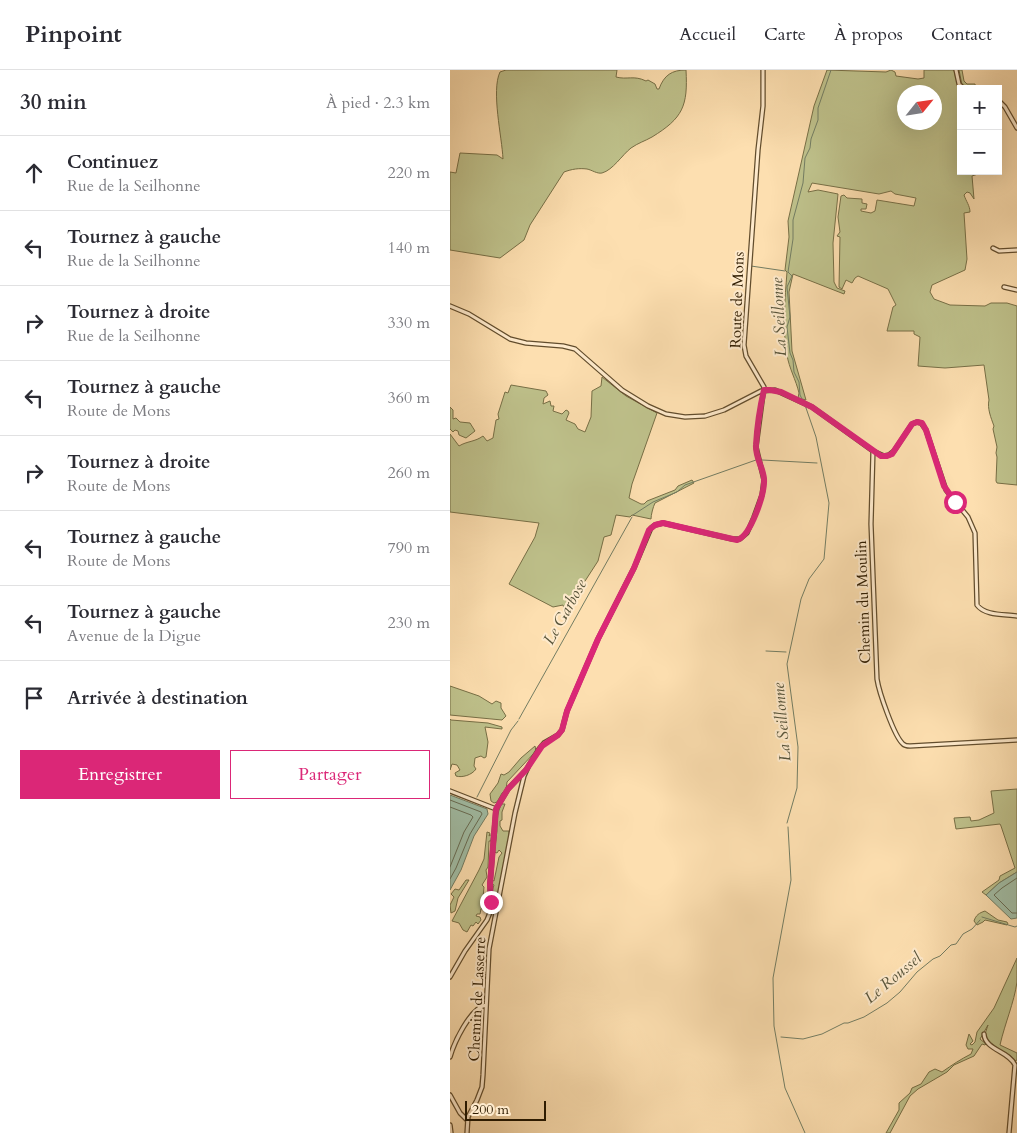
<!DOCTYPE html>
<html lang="fr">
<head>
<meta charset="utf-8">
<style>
	body { margin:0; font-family:Cardo,serif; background:#f7f7f7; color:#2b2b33 }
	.controls { position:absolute; right:15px; top:15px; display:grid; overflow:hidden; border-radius:0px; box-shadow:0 5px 20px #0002 }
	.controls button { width:45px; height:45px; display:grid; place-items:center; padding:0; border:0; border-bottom:1px solid #e1e1e2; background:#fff; color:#2b2b33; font:25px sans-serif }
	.compass { position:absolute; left:447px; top:15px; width:45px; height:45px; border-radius:50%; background:#fff; box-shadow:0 5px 20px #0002; rotate:60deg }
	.scale { position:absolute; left:15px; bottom:12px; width:81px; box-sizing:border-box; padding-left:5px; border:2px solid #2f1c01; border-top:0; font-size:14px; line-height:18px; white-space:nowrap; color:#2f1c01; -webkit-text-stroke:4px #feeacc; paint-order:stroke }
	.stop { position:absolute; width:15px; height:15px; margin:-11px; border:4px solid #db2777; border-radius:50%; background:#fff }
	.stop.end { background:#db2777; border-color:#fff; box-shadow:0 1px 5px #0008 }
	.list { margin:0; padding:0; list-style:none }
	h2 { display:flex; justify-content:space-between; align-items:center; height:65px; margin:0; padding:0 20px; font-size:21px }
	h2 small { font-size:16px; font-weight:400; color:#7c7c81 }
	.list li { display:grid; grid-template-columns:32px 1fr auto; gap:15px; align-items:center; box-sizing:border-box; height:75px; padding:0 20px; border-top:1px solid #e1e1e2 }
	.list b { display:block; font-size:19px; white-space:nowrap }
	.list p { margin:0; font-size:16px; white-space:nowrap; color:#7c7c81 }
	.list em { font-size:16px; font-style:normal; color:#7c7c81 }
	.actions { display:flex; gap:10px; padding:15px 20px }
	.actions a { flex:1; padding:11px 0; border:1px solid #db2777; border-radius:0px; text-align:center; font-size:18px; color:#db2777 }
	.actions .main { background:#db2777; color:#fff }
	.icon { flex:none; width:28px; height:28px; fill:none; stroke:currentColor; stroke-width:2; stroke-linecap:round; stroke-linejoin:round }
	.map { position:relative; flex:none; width:567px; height:1063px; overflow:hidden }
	header { display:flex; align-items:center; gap:30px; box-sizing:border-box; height:70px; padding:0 25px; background:#fff; border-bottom:1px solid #e1e1e2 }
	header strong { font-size:24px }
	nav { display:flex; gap:28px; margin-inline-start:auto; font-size:18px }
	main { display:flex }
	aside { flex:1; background:#fff }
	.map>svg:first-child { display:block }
	.green { fill:#bfc28c; stroke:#776f46; fill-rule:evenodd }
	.water { fill:#a1bda5; stroke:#737d63 }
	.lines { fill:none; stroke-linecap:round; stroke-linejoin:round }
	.shore { stroke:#686c53; stroke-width:1 }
	.stream { stroke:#737d63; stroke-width:1 }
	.minor-casing { stroke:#624d2d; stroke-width:5.5 }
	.minor { stroke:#feeacc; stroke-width:3 }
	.route { stroke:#db2777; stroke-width:6 }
	.labels { text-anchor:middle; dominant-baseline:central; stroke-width:4; stroke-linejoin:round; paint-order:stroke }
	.street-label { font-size:15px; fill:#2f1c01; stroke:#feeacc }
	.water-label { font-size:16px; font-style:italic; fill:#57543a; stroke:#feeacc }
</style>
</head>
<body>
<header>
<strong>Pinpoint</strong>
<nav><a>Accueil</a><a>Carte</a><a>À propos</a><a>Contact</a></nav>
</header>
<main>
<aside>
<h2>30 min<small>À pied · 2.3 km</small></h2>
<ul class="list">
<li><svg class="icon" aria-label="ahead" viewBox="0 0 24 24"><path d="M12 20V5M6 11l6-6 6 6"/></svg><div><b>Continuez</b><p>Rue de la Seilhonne</p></div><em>220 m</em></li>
<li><svg class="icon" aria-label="left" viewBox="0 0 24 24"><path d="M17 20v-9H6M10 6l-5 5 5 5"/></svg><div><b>Tournez à gauche</b><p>Rue de la Seilhonne</p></div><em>140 m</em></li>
<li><svg class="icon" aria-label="right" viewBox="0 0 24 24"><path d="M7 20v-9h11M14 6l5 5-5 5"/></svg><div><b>Tournez à droite</b><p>Rue de la Seilhonne</p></div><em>330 m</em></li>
<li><svg class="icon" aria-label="left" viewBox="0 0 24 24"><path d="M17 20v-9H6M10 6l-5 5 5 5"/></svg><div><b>Tournez à gauche</b><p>Route de Mons</p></div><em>360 m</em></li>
<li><svg class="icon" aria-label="right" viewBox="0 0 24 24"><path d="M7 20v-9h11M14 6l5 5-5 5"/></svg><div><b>Tournez à droite</b><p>Route de Mons</p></div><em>260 m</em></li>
<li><svg class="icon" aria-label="left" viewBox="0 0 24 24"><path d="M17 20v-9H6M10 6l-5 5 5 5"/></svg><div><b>Tournez à gauche</b><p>Route de Mons</p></div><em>790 m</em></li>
<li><svg class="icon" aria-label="left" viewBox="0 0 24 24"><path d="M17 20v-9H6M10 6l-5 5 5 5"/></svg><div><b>Tournez à gauche</b><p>Avenue de la Digue</p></div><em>230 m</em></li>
<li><svg class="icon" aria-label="arrive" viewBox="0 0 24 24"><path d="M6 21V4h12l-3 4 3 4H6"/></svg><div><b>Arrivée à destination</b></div></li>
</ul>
<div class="actions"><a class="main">Enregistrer</a><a>Partager</a></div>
</aside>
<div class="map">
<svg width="567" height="1063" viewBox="0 0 567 1063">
	<rect width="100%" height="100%" fill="#fddfb0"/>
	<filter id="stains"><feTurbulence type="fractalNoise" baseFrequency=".004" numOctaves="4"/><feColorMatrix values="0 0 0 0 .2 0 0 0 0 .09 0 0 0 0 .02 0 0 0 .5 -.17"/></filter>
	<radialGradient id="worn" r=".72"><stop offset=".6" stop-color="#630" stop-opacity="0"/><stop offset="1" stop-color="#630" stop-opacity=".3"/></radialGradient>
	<path class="green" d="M56,0h111l-1,7c11,3 18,-2 30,4l2,-1 7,4 2,5h2c5,-14 13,-19 27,-19 2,36 -3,48 -34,67 -7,4 -14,6 -21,11 -9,7 -18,22 -29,25 -5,1 -10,-3 -15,-4 -8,-1 -15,0 -23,3l-34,53 -6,15 -24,18 -50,-8v-78l6,1 4,-20 37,2 6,4c-1,-22 -12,-68 -3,-87z
		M377,0l59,2 5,-2 4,2 1,4 22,3 6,-1v-8h30l2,9 5,10v82l8,3 2,-3h8l-1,3 -6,2 2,23 -4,-6 -3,-1 -3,3c2,6 6,11 6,17l-6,1 3,46 -2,11 -33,15 -2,7 4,7 16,6 35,1 6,-3h16l10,3v179l-20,-2 -1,-2 1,-24 -1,-4 1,-6 -4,-18 1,-3c-3,-8 -7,-18 -5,-26l-5,-35 -39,3 -27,-2 2,-29 -6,-3v-3h-27l6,-24 3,-2 -8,-16 -30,-13 -3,2 -3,5 -6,-3 -4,9 -3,-2 1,-50 -3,-1 3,-4 -2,-15 3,-21 3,-1 3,3 15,1v4l5,1 -1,5h-5v2l10,2 4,-2 2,-11 37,6 2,-8 -21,-4 -4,-3 -12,3 -67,-11 -4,9 10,-2 20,4 -5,49 1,39 3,6 8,3 -1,3 -51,-20 -4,18 3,59 14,49 -8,-2 1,-5c-3,-13 -10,-25 -12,-38 -5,-27 -2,-56 0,-83l-2,-2 4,-33 -1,-16 26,-115zM454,22h30v30h-30z
		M509,0h3l2,11 3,3h8l1,5 -14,-4z
		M152,307l24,19 31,17 -25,71 -3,14 12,6h3l3,-3 28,-11 3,-4 14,-6 2,3 -39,20c-2,4 -4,12 -4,16l-19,-4 -2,2 -14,-2 -5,20 -7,2 -6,24 -33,51 -2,-7 -10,2 -44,-23 26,-47 4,-14 -89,-11v-78l9,12c8,-5 16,-4 24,-10l4,5 6,-3 3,-18 3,-1 -1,-5 7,-22 3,1 3,-8 35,6 2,4 -4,3 -1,6 7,-3 1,5h3l-1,5 9,3 4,-4 2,1 1,2 -3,7 9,4 3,5 7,3 6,-15 1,-26 9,-5z
		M0,337l3,3v9l3,-1 4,4 10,1 5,8 -9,7 -7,-3 -1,-4 -3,-1 -2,2 -3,-3z
		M0,616l29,10 13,8 4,-3 5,2v5l5,8 -4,4 -52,-5z
		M0,649l1,1 37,3 14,4v2l-17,-2 3,15 -2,15 -2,1 -3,-2 -6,2 -1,8 2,3c-4,6 -14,9 -20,7l-1,-3 5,-3 -3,-5 -5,-1 -2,6z
		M85,676l1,5 -29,31 -1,8 -4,3 -5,9 -3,1 -3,-2 -1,-7 8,-11 3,-9 3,1 5,-3 12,-14z
		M567,719v83l-18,11 -13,12 -4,-3 17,-12 1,-4 15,-8 -14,-42 -1,-2 -44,5 -2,-11 16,-1 1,4 8,-1 15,-7 -3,-22z
		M51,734h4l-3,8v8l-2,1v5l3,5h6v9l-10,54 -3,4 -4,2 -1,-5 3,-10 -3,-2 1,-3 2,1 5,-24 3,-4 -3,-3 -2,3 -3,-1 3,-21 -1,-11z
		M37,762l3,1 -1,3 3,-2 -1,7h-2l-1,26 -2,3 1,7 -5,8 2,2 -1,11 3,1 -3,6 1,2 -3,2 -1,5h-3l-1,2 4,1 1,3 -3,4 -2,-2 -3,4 -2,-1 -4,7 -4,-2 -4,-7 -7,-2 27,-51 5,-11z
		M16,810h3l-11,18 -3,13 -4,2 -1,-8 4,-8 -3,-3 4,-5 4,1z
		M535,841l13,9 9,2 1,2 -1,1 -22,-5 -2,2 -6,3 -3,-4c2,-6 5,-8 11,-10z
		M567,888c0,7 0,16 0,24 -3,21 -12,41 -17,63l17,8v7l-2,1 -4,-5 -25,-15 -1,-7 3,-9 -8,14 6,5 -1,1 -3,-1 -8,12 -20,9 -7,7 -29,17 -8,7 -20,37h-4l13,-23v-7l11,-10 2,-5 9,-4 8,-12 6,-3 7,3c10,-7 19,-13 29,-18l2,-5h-5l-2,-4 3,-11 4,7 -3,3 2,1 3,-3 2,-10 17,-24z"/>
	<path class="water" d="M0,725l37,14 1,5 -14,22 -13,34 -11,20z
		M567,802v46l-6,1 -25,-24 13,-12z"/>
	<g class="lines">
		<path class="shore" d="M0,730l31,12 1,2 -12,20 -14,34 -6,11
			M0,737l21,8 2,2 -9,15 -14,35
			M567,808l-15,10 -8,7 18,18h5"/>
		<path class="stream" d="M301,196l34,5
			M353,331l-3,-6 -1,-13 -5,-10 -1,-12 -3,-7 -3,-26 3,-10 -3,-30 5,-11 -4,-4 5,-33v-19l10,-37 2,-25 5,-10 1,-9 7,-19v-12l13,-38
			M312,390l55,3
			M183,445l20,-13 24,-10 8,-7 71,-25
			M316,581l20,1
			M69,649l113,-202
			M27,727l34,-67 7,-9
			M337,753l10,-35 1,-41 -11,-83 14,-65 8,-20 15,-20 5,-56 -13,-66 -11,-32
			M338,757l3,53 -18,98 1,48 11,62 20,45
			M532,847l33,10 2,-1
			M331,967l22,2 19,-5 22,-11h4l16,-6 23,-14 13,-11 17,-20 16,-13 7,-3 11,-11 5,-1 7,-10 9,-5 8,-9"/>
		<defs>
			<path id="minor" d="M506,0l3,14 5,5
				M548,30l7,7 12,21
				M543,178l6,3 18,-1
				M554,217l13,3
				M0,236l19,8 41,25 16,4 37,3 12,3 47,41 26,16 18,8 19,3 20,-1 19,-6 37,-19 14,-1 37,17 61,44 11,5 5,-1 5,-4 18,-27 5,-2 4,1 5,7 20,60 22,27 7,16 2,72c8,11 28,9 40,11
				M423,381l-2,73 6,155c2,13 17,57 26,65 2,2 4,2 7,2l107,-6
				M0,721l46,18
				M46,739l12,-20 18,-19
				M46,842l-5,-2 -1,-26 6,-75
				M0,907l15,-26 22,-31 4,-10
				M534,964c1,16 25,17 31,31l-6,68
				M0,987c4,-14 20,-49 36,-52
				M0,1025l10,18 7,7
				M0,1055l1,8
				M17,1063l1,-16 9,-17 5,-13 1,-12 6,-126 26,-136 9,-37 5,-11 10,-16 5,-6 14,-8 4,-5 5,-19 31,-72 36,-71 17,-40 4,-3 8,-2 69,16h8l7,-6 7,-16 8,-22 2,-15 -8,-33 8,-60 -18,-31 -2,-11 14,-195 5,-44v-36"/>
		</defs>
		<use href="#minor" class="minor-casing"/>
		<use href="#minor" class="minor"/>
	</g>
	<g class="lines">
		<path class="route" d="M41,832l-1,-18 6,-75 12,-20 18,-19 16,-24 16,-11 4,-5 5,-19 31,-72 36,-71 15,-38 6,-5 8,-2 74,17c14,-4 28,-47 27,-61 -1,-12 -9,-22 -8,-34 1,-17 4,-38 8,-55h6l11,2 31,15 69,49h6l5,-2 20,-30 5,-2 5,1 4,7 18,56 11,16"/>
	</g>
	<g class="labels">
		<g class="street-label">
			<text transform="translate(287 230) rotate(-88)">Route de Mons</text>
			<text transform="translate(413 532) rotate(-92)">Chemin du Moulin</text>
			<text transform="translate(27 929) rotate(-87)">Chemin de Lasserre</text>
		</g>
		<g class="water-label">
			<text transform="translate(329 247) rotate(-93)">La Seillonne</text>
			<text transform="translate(115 542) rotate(-61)">Le Garbose</text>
			<text transform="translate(332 652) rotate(-95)">La Seillonne</text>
			<text transform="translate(443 908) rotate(-40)">Le Roussel</text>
		</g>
	</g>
	<rect width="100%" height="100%" filter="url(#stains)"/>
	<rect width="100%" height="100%" fill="url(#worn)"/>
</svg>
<div class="controls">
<button>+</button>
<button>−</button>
</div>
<svg class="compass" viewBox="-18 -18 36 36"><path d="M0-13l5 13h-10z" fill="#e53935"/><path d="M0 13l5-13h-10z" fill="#7c7c81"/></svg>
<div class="scale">200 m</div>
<div class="stop" style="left:505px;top:432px"></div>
<div class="stop end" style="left:41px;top:832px"></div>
</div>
</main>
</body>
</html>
